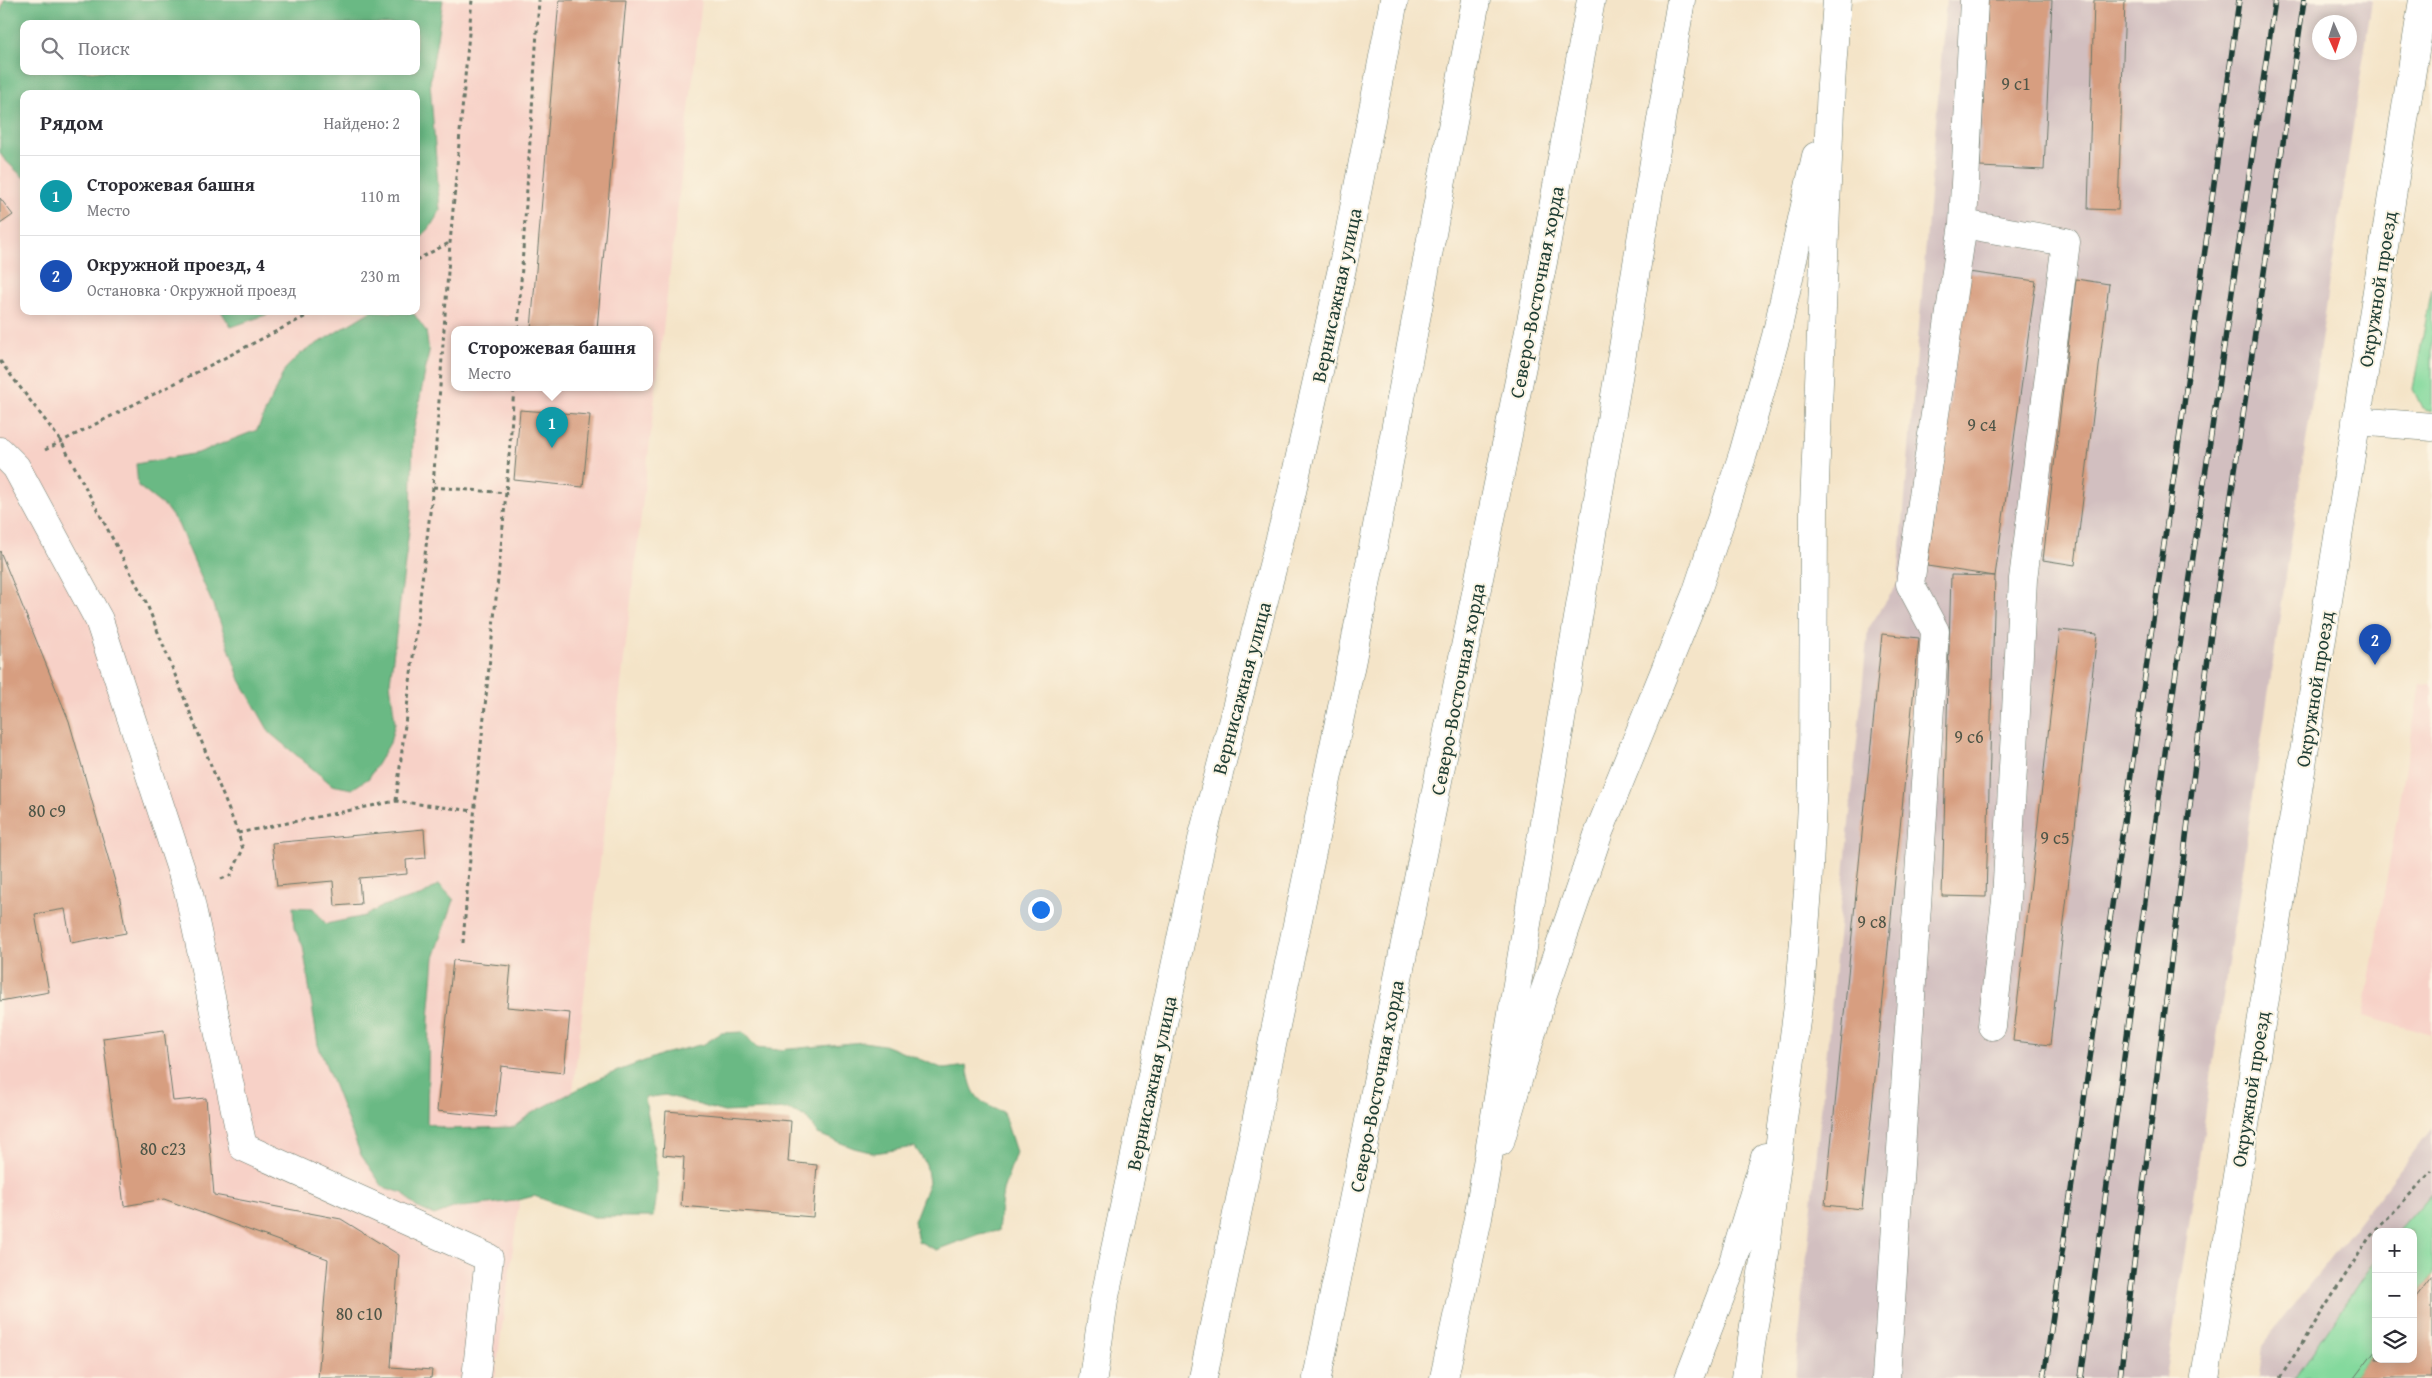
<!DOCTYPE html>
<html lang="ru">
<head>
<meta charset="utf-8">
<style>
	body { margin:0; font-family:"Gentium Book Plus",serif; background:#f7f7f7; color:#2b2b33 }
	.controls { position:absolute; right:15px; bottom:15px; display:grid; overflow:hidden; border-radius:10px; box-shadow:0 2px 12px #0003 }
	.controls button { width:45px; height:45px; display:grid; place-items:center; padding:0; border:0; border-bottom:1px solid #e1e1e2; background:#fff; color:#2b2b33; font:25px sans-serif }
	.compass { position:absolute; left:2312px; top:15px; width:45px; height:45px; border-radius:50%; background:#fff; box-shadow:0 2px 12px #0003; rotate:177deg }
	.you { position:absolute; left:1040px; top:909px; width:18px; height:18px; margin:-12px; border:4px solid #fff; border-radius:50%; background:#1a73e8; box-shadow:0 0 0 8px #1a73e833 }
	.badge { display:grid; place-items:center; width:32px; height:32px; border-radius:50%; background:#ea580c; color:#fff; font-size:16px; font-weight:700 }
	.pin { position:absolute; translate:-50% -41px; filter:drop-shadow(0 1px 2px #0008) }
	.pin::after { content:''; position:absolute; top:26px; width:18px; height:15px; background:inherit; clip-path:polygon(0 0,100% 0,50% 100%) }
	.popup { position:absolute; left:451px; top:326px; width:202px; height:65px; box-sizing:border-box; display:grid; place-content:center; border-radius:10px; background:#fff; filter:drop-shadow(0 1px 4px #0005); font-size:16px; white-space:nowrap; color:#7c7c81 }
	.popup b { font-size:19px; color:#2b2b33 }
	.popup::after { content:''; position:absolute; left:50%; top:100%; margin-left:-10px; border:10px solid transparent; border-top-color:#fff }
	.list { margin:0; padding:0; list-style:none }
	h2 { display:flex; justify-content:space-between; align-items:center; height:65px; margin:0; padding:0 20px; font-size:21px }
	h2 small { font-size:16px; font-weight:400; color:#7c7c81 }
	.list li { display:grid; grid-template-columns:32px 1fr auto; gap:15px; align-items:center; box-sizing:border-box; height:80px; padding:0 20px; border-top:1px solid #e1e1e2 }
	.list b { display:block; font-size:19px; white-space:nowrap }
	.list p { margin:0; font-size:16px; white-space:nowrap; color:#7c7c81 }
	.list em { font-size:16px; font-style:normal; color:#7c7c81 }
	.icon { flex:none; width:28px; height:28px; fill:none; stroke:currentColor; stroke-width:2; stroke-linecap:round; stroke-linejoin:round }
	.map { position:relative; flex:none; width:2432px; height:1378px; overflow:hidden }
	.search { position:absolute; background:#fff; box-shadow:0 2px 12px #0003; left:20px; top:20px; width:400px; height:55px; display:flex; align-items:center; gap:12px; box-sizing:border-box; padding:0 18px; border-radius:10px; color:#7c7c81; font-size:19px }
	.panel { position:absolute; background:#fff; box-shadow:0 2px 12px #0003; left:20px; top:90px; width:400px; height:225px; border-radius:10px }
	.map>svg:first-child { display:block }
	.built { fill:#f7d1c7; fill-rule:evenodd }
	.industrial { fill:#d2bfc0; fill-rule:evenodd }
	.green { fill:#84d99d; stroke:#528b68 }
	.forest { fill:#6bb984; stroke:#457b5c; fill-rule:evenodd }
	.building { fill:#d79e80 }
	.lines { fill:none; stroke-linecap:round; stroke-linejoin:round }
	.minor-casing { stroke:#6a7768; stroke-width:29 }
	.major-casing { stroke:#6a7768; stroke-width:29 }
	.path { stroke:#6a7768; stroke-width:3; stroke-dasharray:4 4; stroke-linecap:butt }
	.minor { stroke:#fff; stroke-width:28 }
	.major { stroke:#fff; stroke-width:28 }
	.rail-casing { stroke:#1f3d34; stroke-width:5.5 }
	.rail { stroke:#fcf5e5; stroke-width:4; stroke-dasharray:11; stroke-linecap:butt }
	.labels { text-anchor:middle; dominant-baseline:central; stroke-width:4; stroke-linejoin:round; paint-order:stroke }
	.number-label { font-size:18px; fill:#4d5547 }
	.street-label { font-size:20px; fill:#1f3d34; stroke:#fcf5e5 }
</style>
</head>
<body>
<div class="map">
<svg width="2432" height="1378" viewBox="0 0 2432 1378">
	<rect width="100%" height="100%" fill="#fcf5e5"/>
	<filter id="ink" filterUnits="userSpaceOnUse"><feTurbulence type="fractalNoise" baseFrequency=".02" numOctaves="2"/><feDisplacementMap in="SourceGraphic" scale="10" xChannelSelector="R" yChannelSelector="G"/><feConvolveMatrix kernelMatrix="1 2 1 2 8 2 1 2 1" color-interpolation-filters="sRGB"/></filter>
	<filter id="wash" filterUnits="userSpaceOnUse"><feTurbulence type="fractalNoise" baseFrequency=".0096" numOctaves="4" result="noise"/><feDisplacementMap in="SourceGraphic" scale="20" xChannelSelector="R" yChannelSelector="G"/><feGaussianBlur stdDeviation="1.12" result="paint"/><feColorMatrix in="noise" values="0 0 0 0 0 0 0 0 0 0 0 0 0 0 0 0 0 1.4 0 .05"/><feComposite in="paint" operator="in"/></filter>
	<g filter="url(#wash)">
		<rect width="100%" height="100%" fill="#f4e4c8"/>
		<path class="built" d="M0,0h702l-141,1192 -40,-3 -26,189h-495v-458l120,-22 -51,-177 -69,-170zM24,24h392v47h-392zM24,94h392v217h-392zM454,329h196v58h-196z
			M2432,684v351l-69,-19 57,-331z"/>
		<path class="industrial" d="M1946,0h426l-206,1378h-371l73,-749 30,-46zM2320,22h30v30h-30z
			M2432,1128v148l-19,25v-69h-37v117l-22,29h-95l4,-33z"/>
		<path class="green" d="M2432,288v123l-10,-3 -9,-19z
			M2432,1193v83l-19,25v-69h-15z
			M2376,1259v90l-22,29h-59z"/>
		<path class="forest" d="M4,0h439l-13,82 10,129 -11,18 -13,13v-148h-392v84l-21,-20 -3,-6v-137zM24,24h392v47h-392z
			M221,311h56l-46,16z
			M371,311l43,3 12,17 3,21 -16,81 -2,82 -21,167 5,41 -5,20 -21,35 -17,11 -20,-4 -62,-52 -30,-53 -21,-61 -41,-95 -12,-16 -28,-22 -2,-22 62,-11 59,-23 28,-61 15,-15z
			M439,884l15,16 -20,58 -5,61 -2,104 20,6 67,-2 16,-13 72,-37 61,-23 41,-10 17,-11 22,-1 14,16 22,2 84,-8 21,3 60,24 23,-3c5,29 9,36 36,46l13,40 -13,38 -5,41 -19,3 -43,16 -18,-9 -4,-20 15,-39 -3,-18 -11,-17 -41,6 -20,-5 -36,-14 -12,-17 -19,-8 -63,3 -59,-17 -20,3c6,40 18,80 8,119h-59l-60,-21 -19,5 -62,7 -19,7 -18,-8 -13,-14 -20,-6 -22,-32 -43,-110 -15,-99 -9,-18 -1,-21 20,1 13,16 39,-8 18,-10 40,-11z"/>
		<g id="blocks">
			<path class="building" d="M559,0h67l-29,329h-66z
				M1988,0h64l-8,170 -64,-3z
				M2094,0h31l-7,210 -30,-1z
				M0,198l13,17 -13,9z
				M1968,272l68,9 -41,295 -68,-10z
				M2076,279l33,5 -34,281 -32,-5z
				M520,410l70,5 -7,72 -69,-7z
				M0,551l69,170 51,178 6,34 -55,10 -6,-34 -30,5 14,78 -49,9z
				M1951,575l44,1 -9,321 -44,-1z
				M2060,630l37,4 -47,411 -37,-4z
				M1882,634l37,4 -57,571 -37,-4z
				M424,829l2,29 -20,2 1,14 -48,4 2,26 -26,2 -2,-25 -56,5 -5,-43z
				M453,960l58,6 -4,41 63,6 -6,60 -63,-7 -6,51 -58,-6z
				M164,1030l9,71 33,-3 8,97 127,24 58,36 -8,112 41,3 -1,8h-113l10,-119 -164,-60 -40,7 -21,-168z
				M666,1111l125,10 -3,41 29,3 -4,52 -132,-11 3,-49 -21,-2z
				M2432,1276v102h-78l22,-29v10h37v-58z"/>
		</g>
	</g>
	<g filter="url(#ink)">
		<use href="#blocks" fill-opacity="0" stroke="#6a7768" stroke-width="1"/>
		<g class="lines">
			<defs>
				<path id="minor" d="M1974,0l-11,224 103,18 -43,337 -17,321 -14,126
					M2356,421l76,6
					M0,451l16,16 83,153 90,274 54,253 246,111 -13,120
					M1500,1142l42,-144 57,-166 97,-238 47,-140 33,-118 40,-180
					M1093,1378l11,-77 99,-466 88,-339 54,-241 49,-255
					M1689,1378l41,-106 35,-115
					M1746,1378l20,-131 34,-256 8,-101 5,-111 1,-272 17,-423 6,-84
					M1886,1378l49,-747 -25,-47 53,-360
					M2205,1378l218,-1378"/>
				<path id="major" d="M1203,1378l149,-719 124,-659
					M1317,1378l226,-1116 48,-262
					M1444,1378l34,-160 203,-1218"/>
			</defs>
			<use href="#minor" class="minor-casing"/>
			<use href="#major" class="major-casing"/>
			<path class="path" d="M416,260l33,-17
				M518,329l21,-329
				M0,361l61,80 85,161 92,231
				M45,450l271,-139
				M433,487l74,6
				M396,801l37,-314 17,-244 22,-243
				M221,879l10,-4 12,-26 -5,-16 158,-32 77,10
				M463,943c14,-186 39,-370 51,-556
				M2280,1378l89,-140 63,-67"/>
			<use href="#minor" class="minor"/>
			<use href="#major" class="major"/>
			<defs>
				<path id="rail" d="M2044,1378l137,-952 58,-426
					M2081,1378l93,-692 101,-686
					M2120,1378l91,-745 93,-633"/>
			</defs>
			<use href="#rail" class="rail-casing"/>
			<use href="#rail" class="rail"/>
		</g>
	</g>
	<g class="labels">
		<g class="number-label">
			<text x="2016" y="83">9 c1</text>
			<text x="1982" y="424">9 c4</text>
			<text x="1969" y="736">9 c6</text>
			<text x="47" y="810">80 с9</text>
			<text x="2055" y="837">9 c5</text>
			<text x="1872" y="921">9 c8</text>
			<text x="163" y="1148">80 с23</text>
			<text x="359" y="1313">80 с10</text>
		</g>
		<g class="street-label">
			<text transform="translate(2377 289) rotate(-81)">Окружной проезд</text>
			<text transform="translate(1536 292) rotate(-79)">Северо-Восточная хорда</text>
			<text transform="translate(1336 295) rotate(-78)">Вернисажная улица</text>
			<text transform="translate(1241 688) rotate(-75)">Вернисажная улица</text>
			<text transform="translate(1457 689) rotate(-79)">Северо-Восточная хорда</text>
			<text transform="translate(2314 689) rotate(-81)">Окружной проезд</text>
			<text transform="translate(1151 1083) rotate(-78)">Вернисажная улица</text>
			<text transform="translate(1376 1086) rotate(-79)">Северо-Восточная хорда</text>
			<text transform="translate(2250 1089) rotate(-81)">Окружной проезд</text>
		</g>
	</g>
</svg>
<div class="controls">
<button>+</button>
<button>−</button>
<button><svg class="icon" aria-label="layers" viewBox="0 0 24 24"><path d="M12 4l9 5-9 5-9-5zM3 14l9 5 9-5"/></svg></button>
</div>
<svg class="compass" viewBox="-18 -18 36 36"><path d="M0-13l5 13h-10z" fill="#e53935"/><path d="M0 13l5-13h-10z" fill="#7c7c81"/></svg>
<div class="you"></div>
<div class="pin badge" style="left:552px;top:448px;background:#0f9aa8">1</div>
<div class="popup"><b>Сторожевая башня</b>Место</div>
<div class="pin badge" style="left:2375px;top:665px;background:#1a4fb4">2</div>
<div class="search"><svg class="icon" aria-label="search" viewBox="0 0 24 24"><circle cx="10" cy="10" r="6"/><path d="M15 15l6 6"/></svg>Поиск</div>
<section class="panel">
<h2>Рядом<small>Найдено: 2</small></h2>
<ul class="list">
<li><span class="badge" style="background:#0f9aa8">1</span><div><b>Сторожевая башня</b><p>Место</p></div><em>110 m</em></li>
<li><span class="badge" style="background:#1a4fb4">2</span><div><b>Окружной проезд, 4</b><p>Остановка · Окружной проезд</p></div><em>230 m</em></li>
</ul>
</section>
</div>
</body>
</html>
